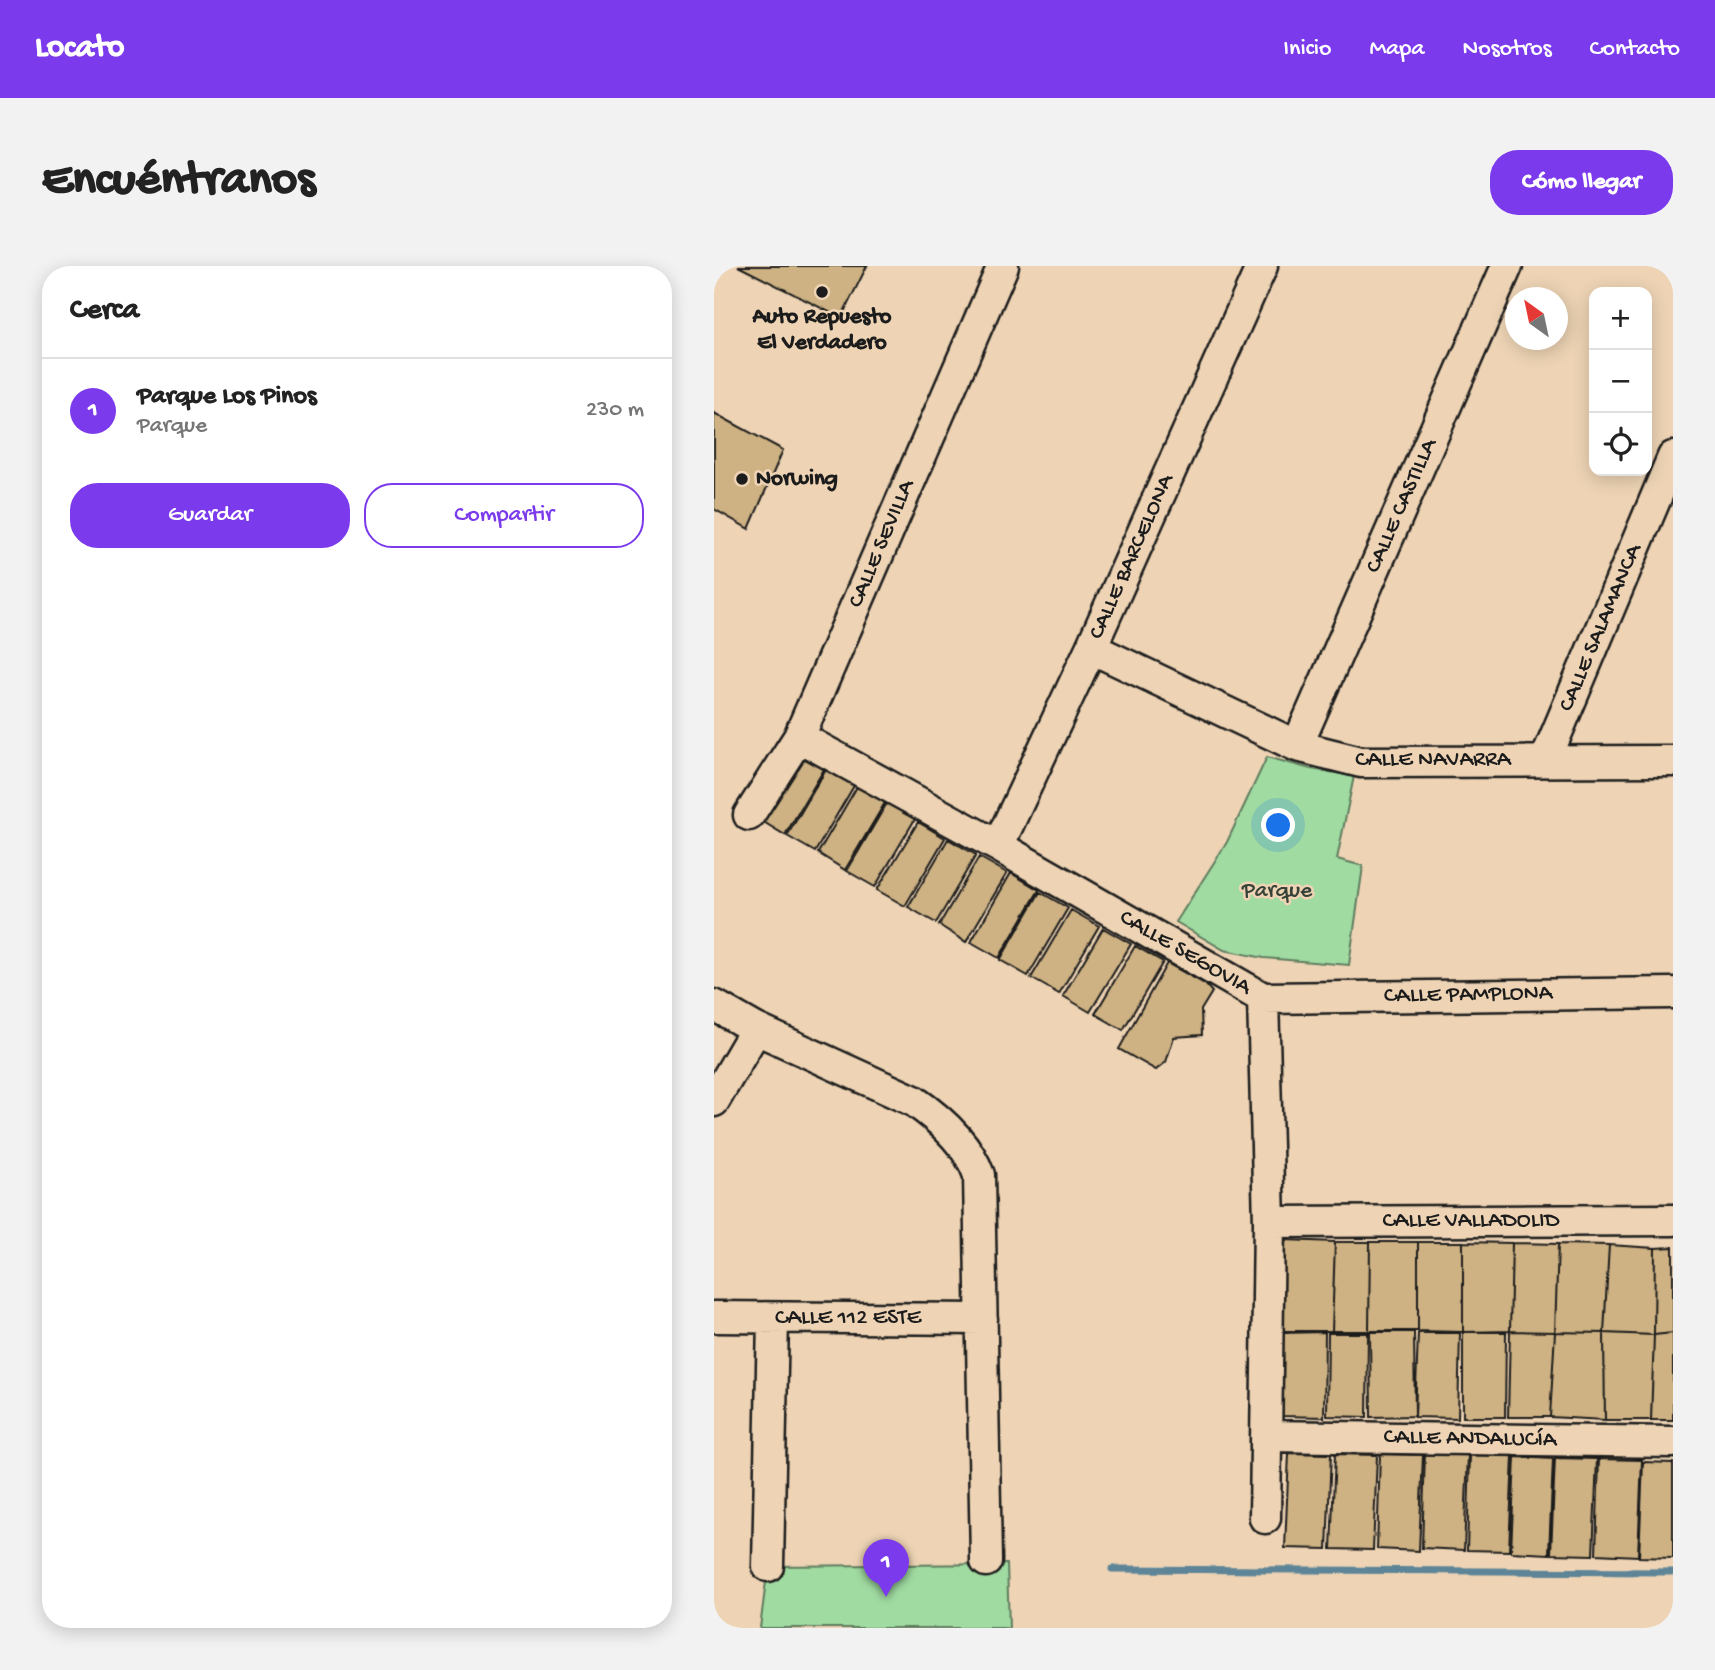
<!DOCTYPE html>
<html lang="es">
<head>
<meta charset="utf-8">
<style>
	body { margin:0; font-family:"Gochi Hand",sans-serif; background:#f2f2f2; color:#222 }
	.controls { position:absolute; right:21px; top:21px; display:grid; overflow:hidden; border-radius:14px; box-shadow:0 4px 18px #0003 }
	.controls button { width:63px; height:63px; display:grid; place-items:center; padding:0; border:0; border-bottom:2px solid #e0e0e0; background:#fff; color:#222; font:35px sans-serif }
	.compass { position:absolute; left:791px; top:21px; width:63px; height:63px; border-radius:50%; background:#fff; box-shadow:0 4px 18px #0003; rotate:327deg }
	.you { position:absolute; left:565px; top:560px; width:24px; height:24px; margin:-18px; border:5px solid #fff; border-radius:50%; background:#1a73e8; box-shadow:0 0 0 10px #1a73e833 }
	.badge { display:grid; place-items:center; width:46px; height:46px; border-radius:50%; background:#7c3aed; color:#fff; font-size:23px; font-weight:700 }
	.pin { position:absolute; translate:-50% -58px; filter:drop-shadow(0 2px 4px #0008) }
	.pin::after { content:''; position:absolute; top:37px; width:24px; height:21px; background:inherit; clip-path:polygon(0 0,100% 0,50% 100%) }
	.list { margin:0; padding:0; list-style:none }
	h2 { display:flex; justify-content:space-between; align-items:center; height:91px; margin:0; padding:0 28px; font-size:30px }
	h2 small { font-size:23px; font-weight:400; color:#767676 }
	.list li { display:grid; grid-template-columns:46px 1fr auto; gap:21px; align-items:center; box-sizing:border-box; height:105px; padding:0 28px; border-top:2px solid #e0e0e0 }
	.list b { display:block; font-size:26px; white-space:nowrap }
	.list p { margin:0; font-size:23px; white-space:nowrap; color:#767676 }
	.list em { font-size:23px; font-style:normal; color:#767676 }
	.actions { display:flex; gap:14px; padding:21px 28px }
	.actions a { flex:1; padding:16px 0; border:2px solid #7c3aed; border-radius:28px; text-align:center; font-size:24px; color:#7c3aed }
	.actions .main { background:#7c3aed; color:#fff }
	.icon { flex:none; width:38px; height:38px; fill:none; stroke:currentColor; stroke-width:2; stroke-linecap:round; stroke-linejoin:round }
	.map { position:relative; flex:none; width:959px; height:1362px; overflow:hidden; border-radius:28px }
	header { display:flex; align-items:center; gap:42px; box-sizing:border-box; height:98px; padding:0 35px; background:#7c3aed; color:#fff }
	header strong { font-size:33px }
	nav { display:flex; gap:38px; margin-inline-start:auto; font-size:24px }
	.intro { display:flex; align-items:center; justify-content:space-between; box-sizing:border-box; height:168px; padding:0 42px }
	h1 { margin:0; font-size:49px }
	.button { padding:18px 32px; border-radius:28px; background:#7c3aed; color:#fff; font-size:24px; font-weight:700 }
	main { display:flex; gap:42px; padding:0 42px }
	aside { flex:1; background:#fff; border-radius:28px; box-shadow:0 4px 18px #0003 }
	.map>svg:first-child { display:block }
	.green { fill:#a0dba1; stroke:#5e7c5e; stroke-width:2 }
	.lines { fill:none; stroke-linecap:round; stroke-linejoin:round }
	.stream { stroke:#5d8497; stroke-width:7 }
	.building { fill:#ceb283; stroke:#1c1c1c; stroke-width:2 }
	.minor-casing { stroke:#1c1c1c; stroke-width:35 }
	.minor { stroke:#eed4b5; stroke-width:30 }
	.poi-dot { fill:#1c1c1c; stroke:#eed4b5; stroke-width:2.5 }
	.labels { text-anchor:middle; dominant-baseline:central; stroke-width:5; stroke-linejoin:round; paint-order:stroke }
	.poi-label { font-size:23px; font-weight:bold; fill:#1c1c1c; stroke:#eed4b5 }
	.street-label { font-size:23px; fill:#1c1c1c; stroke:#eed4b5 }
	.park-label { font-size:23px; fill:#364237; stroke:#eed4b5 }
</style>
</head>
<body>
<header>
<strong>Locato</strong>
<nav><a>Inicio</a><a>Mapa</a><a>Nosotros</a><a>Contacto</a></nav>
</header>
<div class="intro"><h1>Encuéntranos</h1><a class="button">Cómo llegar</a></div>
<main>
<aside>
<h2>Cerca<small></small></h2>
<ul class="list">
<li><span class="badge">1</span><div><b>Parque Los Pinos</b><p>Parque</p></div><em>230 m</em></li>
</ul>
<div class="actions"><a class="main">Guardar</a><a>Compartir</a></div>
</aside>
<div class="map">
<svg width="959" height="1362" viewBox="0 0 959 1362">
	<rect width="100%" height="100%" fill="#eed4b5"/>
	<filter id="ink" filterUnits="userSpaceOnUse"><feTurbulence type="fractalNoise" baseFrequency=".0143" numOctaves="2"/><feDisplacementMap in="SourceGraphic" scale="14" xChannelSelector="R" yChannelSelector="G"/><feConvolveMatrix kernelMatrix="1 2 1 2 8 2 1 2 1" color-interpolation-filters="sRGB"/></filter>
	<g filter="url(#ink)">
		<path class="green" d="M553,491l44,12 43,7 -17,83 26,7 -14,99 -85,-7 -40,-8 -48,-28 51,-80z
			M293,1298l2,64h-249l8,-62z"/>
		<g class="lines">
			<path class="stream" d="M398,1303l561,3"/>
		</g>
		<path class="building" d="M24,0h129l-26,52z
			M0,147l69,37 -34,79 -35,-20z
			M83,484l29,16 -41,69 -28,-17z
			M113,502l28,16 -40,68 -28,-16z
			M144,519l28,16 -41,69 -27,-17z
			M173,537l28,16 -40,68 -28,-16z
			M204,556l27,16 -40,68 -28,-16z
			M234,573l28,16 -40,68 -28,-16z
			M265,591l28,16 -41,69 -27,-17z
			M297,607l28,17 -40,68 -28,-16z
			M326,626l28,16 -40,68 -28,-16z
			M357,644l28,16 -40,68 -28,-16z
			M389,662l28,16 -41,68 -27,-16z
			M421,680l28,16 -40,68 -28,-16z
			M453,697l38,21 7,8 -11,18 1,25 -28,2 -8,25 -10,8 -37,-21z
			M571,974l50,2 -3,89h-51z
			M621,976h35l-1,89h-37z
			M656,976h48v89h-49z
			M704,976h45v90l-45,-1z
			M749,976l49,1 -2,88 -47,1z
			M798,977l46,1 -3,88 -45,-1z
			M844,978l51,1 -5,88 -49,-1z
			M895,979l46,3 -1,87 -50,-2z
			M959,981v86l-19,2 1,-87z
			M796,1065l45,1 -5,85h-42z
			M611,1066l-1,85 -43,-1 1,-83z
			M656,1066h44l1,84 -44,1z
			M749,1066h43l-1,85h-42z
			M841,1066l49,1 1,87 -55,-3z
			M614,1067h40l-1,84 -40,-1z
			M704,1067h42l-2,85 -43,-1z
			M890,1067l50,2 -3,85h-46z
			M959,1067v87h-22l3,-85z
			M575,1187l42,1 -4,95 -42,-1z
			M711,1187l43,2 -4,95 -42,-2z
			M621,1188l42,1 -4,95 -42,-1z
			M666,1188l43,1 -4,96 -42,-2z
			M756,1189l43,1 -4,95 -42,-1z
			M801,1191l38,2 -4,95 -38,-2z
			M841,1192l42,1 -4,96 -42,-1z
			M885,1193l43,1 -4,96 -42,-2z
			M929,1196l30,1v95l-34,-1z"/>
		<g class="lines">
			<defs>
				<path id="minor" d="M377,382l206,98 64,16 312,-1
					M85,471l199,109 265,152 410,-5
					M583,480l210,-480
					M831,495l128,-304
					M35,549l50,-78 204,-471
					M284,580l93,-198 171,-382
					M549,732l6,224 -4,296
					M0,739l42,24 158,72c26,18 54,43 65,74l7,386
					M0,835l42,-72
					M555,956l404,-2
					M0,1051l268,2
					M552,1170l407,6
					M54,1300l5,-248"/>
			</defs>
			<use href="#minor" class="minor-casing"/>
			<use href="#minor" class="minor"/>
		</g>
	</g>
	<g class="poi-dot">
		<circle cx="108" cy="26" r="7"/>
		<circle cx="28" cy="213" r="7"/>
	</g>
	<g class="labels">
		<g class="poi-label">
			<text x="108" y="51">Auto Repuesto<tspan x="108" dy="26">El Verdadero</tspan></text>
			<text x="42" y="213" text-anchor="start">Norwing</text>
		</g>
		<g class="street-label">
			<text transform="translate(688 240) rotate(-66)">CALLE CASTILLA</text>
			<text transform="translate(168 278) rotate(-67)">CALLE SEVILLA</text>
			<text transform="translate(418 291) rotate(-66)">CALLE BARCELONA</text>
			<text transform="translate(887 362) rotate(-67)">CALLE SALAMANCA</text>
			<text x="719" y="494">CALLE NAVARRA</text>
			<text transform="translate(471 687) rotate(30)">CALLE SEGOVIA</text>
			<text transform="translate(754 729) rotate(-1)">CALLE PAMPLONA</text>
			<text x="757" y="955">CALLE VALLADOLID</text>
			<text x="134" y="1052">CALLE 112 ESTE</text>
			<text transform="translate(756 1173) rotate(1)">CALLE ANDALUCÍA</text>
		</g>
		<g class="park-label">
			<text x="563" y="625">Parque</text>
		</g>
	</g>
</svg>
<div class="controls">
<button>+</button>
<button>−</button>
<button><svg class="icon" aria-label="locate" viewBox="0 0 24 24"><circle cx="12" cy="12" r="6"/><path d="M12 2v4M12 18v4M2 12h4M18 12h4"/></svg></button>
</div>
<svg class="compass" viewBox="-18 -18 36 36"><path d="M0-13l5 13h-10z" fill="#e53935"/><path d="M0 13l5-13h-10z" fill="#767676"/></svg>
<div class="you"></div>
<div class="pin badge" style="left:172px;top:1331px">1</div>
</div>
</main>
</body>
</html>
